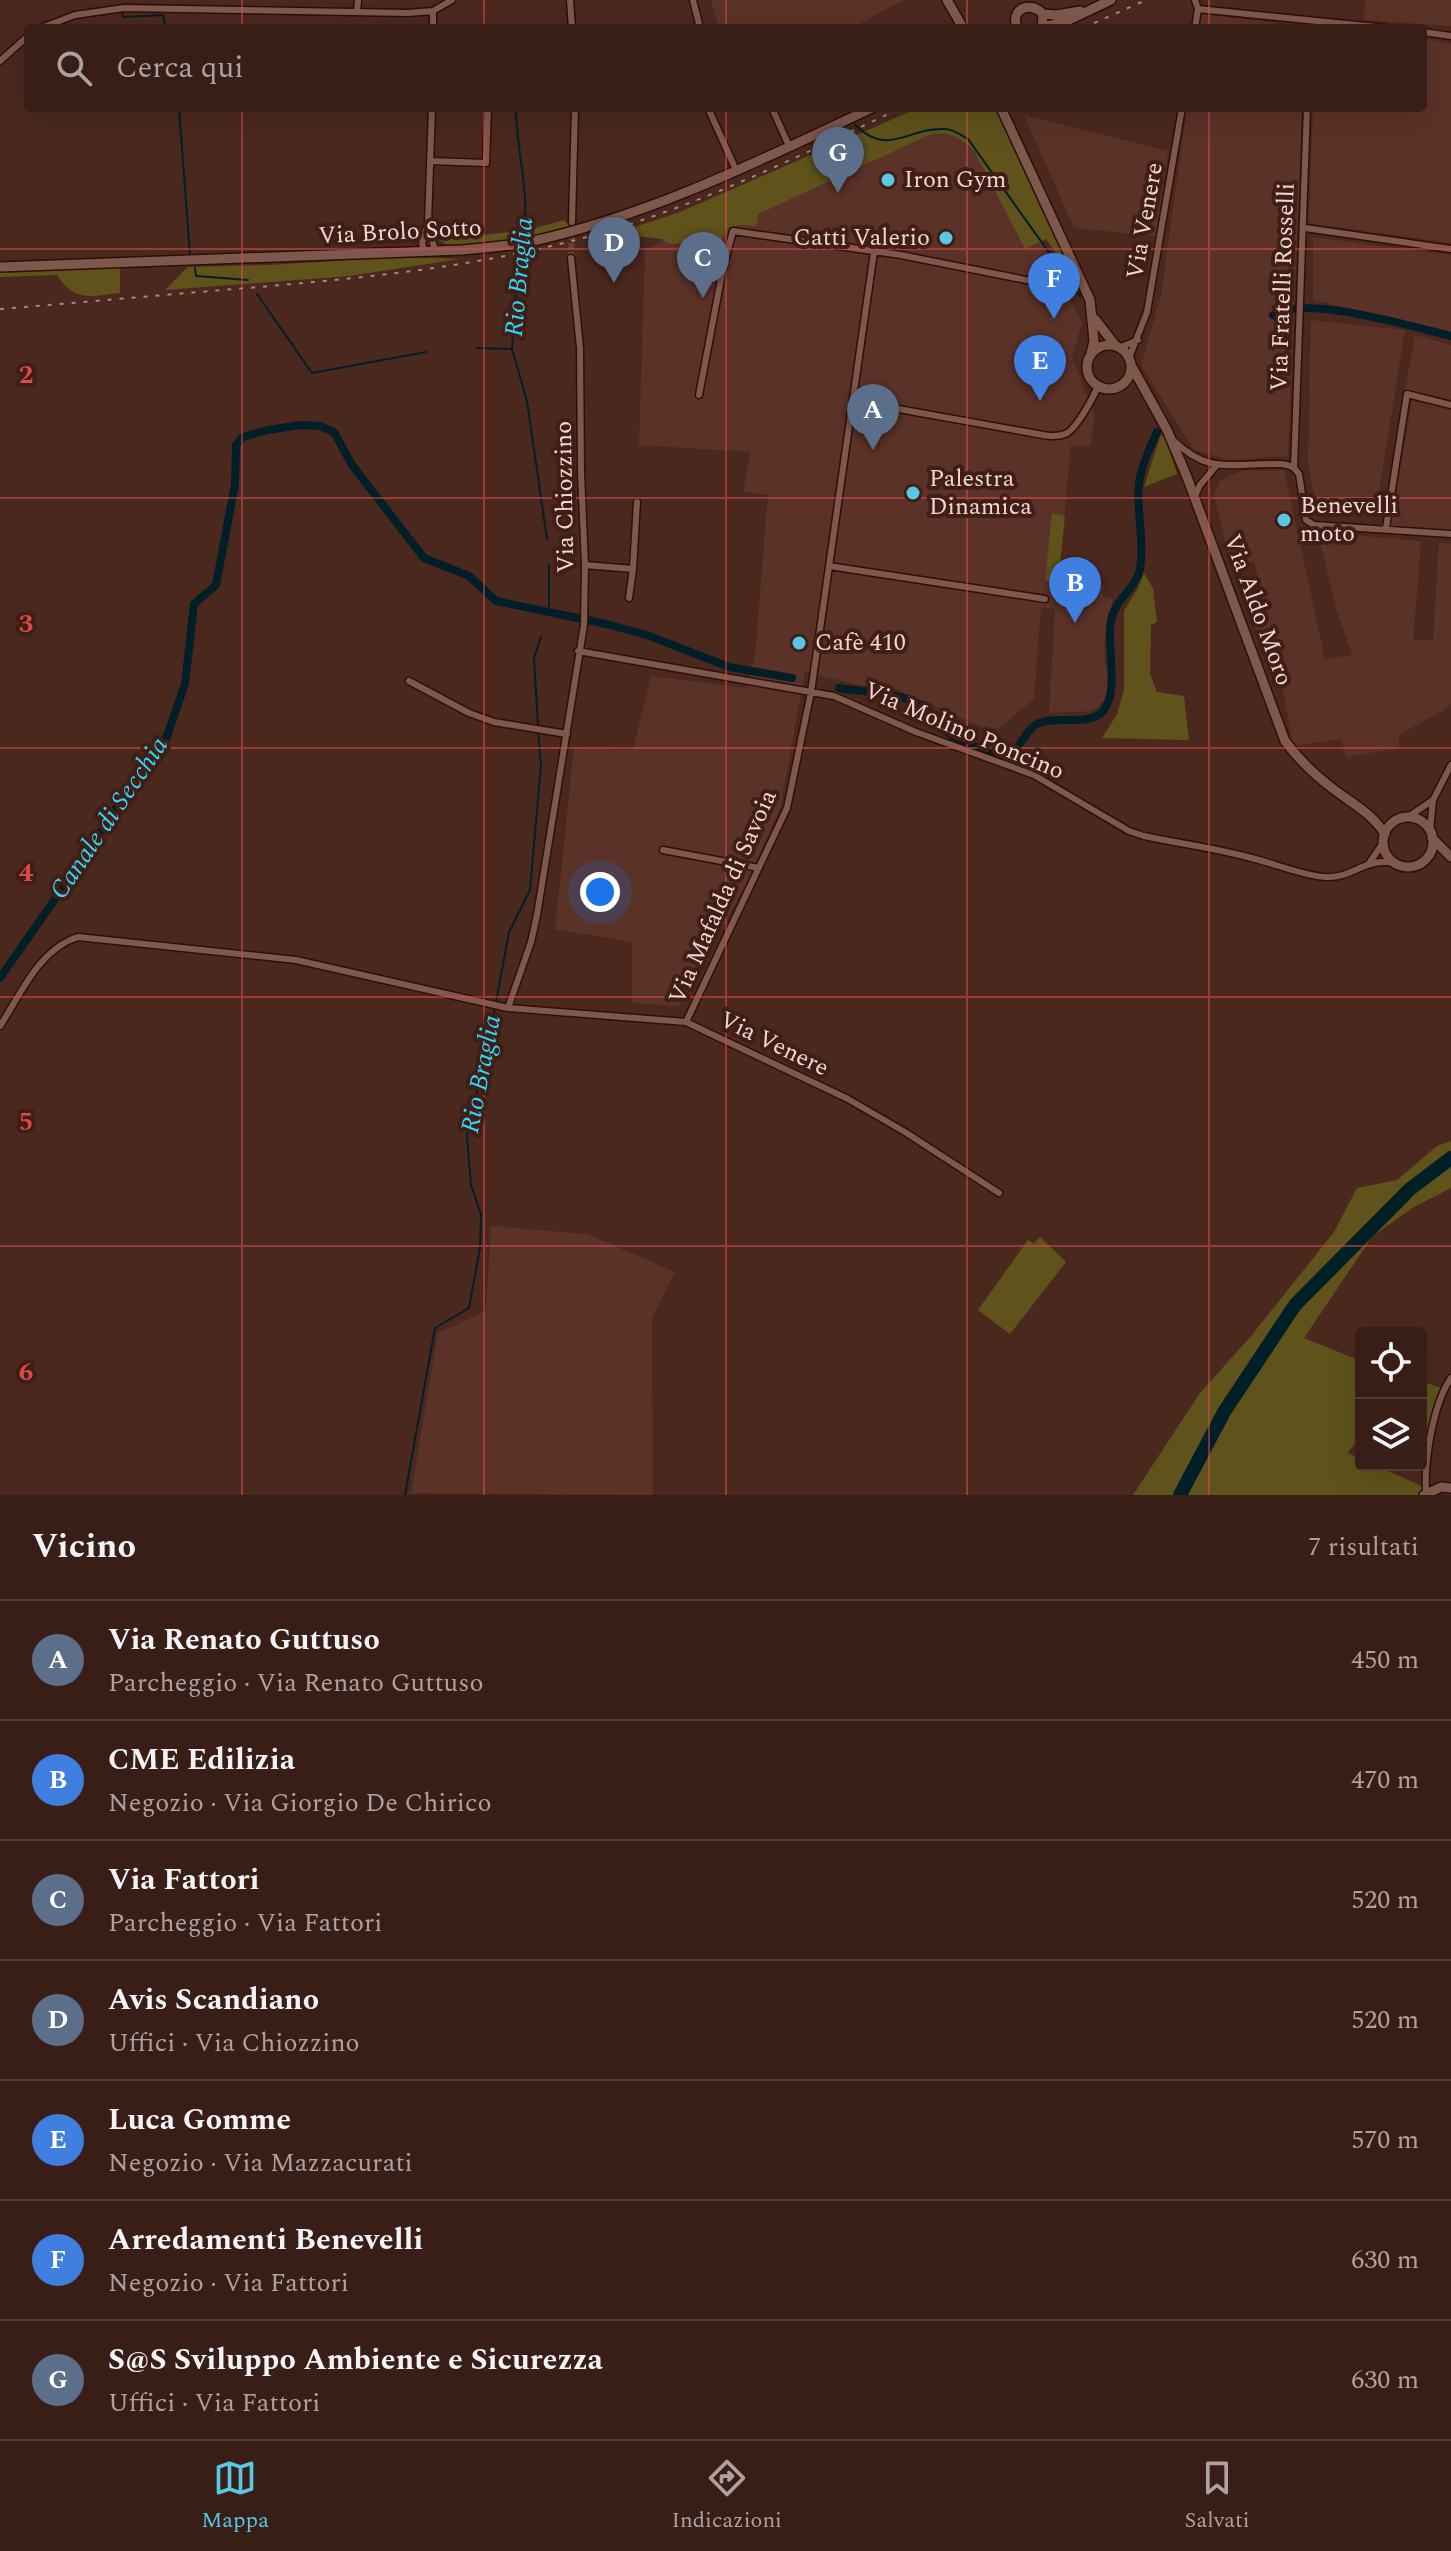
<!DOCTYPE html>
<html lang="it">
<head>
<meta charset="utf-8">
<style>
	body { margin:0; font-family:Spectral,serif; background:#432b23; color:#f1f3f6 }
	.controls { position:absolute; right:24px; bottom:24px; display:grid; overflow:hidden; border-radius:8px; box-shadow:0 8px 32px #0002 }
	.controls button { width:72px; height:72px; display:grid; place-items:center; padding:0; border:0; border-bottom:2px solid #523c35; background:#381e16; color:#f1f3f6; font:40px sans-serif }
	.you { position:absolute; left:600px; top:892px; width:28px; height:28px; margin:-20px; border:6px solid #fff; border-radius:50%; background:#1a73e8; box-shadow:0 0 0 12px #1a73e833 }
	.badge { display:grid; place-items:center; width:52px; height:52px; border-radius:50%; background:#58c8e4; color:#fff; font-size:26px; font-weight:700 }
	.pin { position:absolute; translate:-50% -66px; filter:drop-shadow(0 2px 4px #0008) }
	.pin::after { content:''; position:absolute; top:42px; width:28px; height:24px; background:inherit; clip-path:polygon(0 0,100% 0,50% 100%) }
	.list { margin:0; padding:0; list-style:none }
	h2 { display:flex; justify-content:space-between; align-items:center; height:104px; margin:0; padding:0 32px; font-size:34px }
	h2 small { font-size:26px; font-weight:400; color:#aba2a1 }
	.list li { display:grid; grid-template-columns:52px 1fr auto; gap:24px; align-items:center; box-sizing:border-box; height:120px; padding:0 32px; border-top:2px solid #523c35 }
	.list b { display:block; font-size:30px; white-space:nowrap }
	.list p { margin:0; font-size:26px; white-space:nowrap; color:#aba2a1 }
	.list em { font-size:26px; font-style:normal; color:#aba2a1 }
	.icon { flex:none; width:44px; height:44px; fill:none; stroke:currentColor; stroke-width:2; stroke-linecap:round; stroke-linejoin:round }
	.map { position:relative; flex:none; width:1451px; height:1495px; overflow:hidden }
	.search { position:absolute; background:#381e16; box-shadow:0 8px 32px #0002; left:24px; right:24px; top:24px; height:88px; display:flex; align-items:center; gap:20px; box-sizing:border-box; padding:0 28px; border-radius:8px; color:#aba2a1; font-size:30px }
	.sheet { height:944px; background:#381e16 }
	nav { display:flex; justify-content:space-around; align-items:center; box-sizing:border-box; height:112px; border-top:2px solid #523c35; background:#381e16; font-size:22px; color:#aba2a1 }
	nav a { display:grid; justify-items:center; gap:4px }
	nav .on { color:#58c8e4 }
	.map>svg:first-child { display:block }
	.built { fill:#5b3227 }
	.green { fill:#5f531b }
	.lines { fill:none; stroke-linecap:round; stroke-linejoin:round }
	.stream { stroke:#001f27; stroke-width:2 }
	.canal { stroke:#001f27; stroke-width:8 }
	.river { stroke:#001f27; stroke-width:14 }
	.street-tunnel { stroke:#644239; stroke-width:6; stroke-dasharray:6 3; stroke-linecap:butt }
	.street-casing { stroke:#2f0f07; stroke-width:9 }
	.secondary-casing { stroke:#2f0f07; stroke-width:12 }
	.street { stroke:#7f584d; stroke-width:6 }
	.secondary { stroke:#7f584d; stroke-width:9 }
	.rail { stroke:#a48780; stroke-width:2; stroke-dasharray:4 8; stroke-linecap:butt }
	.grid { fill:none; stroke:#db4b4a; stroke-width:2; stroke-opacity:0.55 }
	.poi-dot { fill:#58c8e4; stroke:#401e15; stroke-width:3 }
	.labels { text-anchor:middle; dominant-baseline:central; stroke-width:8; stroke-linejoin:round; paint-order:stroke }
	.poi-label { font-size:24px; fill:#efd7d1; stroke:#401e15; text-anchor:start }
	.street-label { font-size:24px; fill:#efd7d1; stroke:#401e15 }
	.water-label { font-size:26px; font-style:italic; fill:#30d6f9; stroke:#401e15 }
	.grid-label { font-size:26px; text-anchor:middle; font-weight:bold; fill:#db4b4a; stroke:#401e15; stroke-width:8; stroke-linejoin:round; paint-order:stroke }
</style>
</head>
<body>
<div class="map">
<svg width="1451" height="1495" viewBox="0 0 1451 1495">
	<rect width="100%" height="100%" fill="#4b281e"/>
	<path class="built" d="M711,0h193l-52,28h-133z
		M1365,0h86v26l-87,-6z
		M1201,14l104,13v1h-106z
		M1423,38l28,6v199l-142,-20 4,-115h110z
		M941,108l66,63 75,152 -10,35 23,58 -5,30 -19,-1 -13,138 -12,-1 14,11 8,-1 1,-8 35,2 -1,11 10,2 -9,41 1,24 5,19 -5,16 -12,12 -44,2 6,-105h-14l-7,91 -36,30 -15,-2 -94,-41 -29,-1 -55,-13 -25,137 -35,77 -66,120 -47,-3v-61l-77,-13 19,-181 59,2 18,-74 96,12 8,-33 13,-161 -25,-2 7,-40 -111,-7 6,-195z
		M1187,108h115l-14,348 -59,4 -35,-10 -53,-85 20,-70z
		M1024,115l144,36 -12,85 -82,-8z
		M1313,237l138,18v77l-138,-32z
		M1311,320l94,10 -30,186 -58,-3 -9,-50z
		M1415,335l36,10v55l-46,-10z
		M1412,401l39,9v120l-61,-4z
		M1284,470l41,189 27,-4 -17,-50 -17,-73 103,9 -8,99h20l6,-98 12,2v159l-8,8 -44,24v13l-53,9 -5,-18 -48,7 -14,-77 -11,1 -17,-55 16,-4 -13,-50 -23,6 -17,-73 6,-13 20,-10z
		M491,1226l96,8 88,38 -23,46 1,177 -242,-2 27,-160 48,-22z"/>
	<path class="green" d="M918,108h78l80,173 -30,-42 -21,10 -50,-97c-13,-13 -27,-22 -46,-17l-171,79 -2,12c-28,-4 -34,3 -38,31l-21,-14 -26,1 -10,-5 -38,-5v-3l57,-19z
		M564,220l5,6 -2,3 -50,12 -68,5 -9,-6 88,-10z
		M402,257l58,2 -111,17 -184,14 23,-23 81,-2z
		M120,268v25c-30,3 -44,10 -63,-18l-57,2v-5z
		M1164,434l13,40 -33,13 16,-50z
		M1052,513l13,3 -7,67 -13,-2z
		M1144,573l9,15 4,34 -6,3 -1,49 7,18 27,4 5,44 -87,-2 15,-24 7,-24v-79l13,-21z
		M1451,1141v47l-39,20 -40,29 -68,101 57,23v73l-13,19 13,6v6h14l51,23 -4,7h-289l67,-102 51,-57 83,-104 23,-44 40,-8 40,-34z
		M1040,1237l26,25 -56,72 -32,-24 50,-70 6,4z
		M1421,1381l23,8 -20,59 -3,-1z"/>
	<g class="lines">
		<path class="stream" d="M122,13l1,4 40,-2 3,13
			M179,108l11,147
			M516,108c0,44 15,85 7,130
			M855,125c34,33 53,2 90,4 8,0 16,6 23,10l112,157
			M521,248l-4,25 -5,76 15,52 20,138
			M195,268l1,8 52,4
			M257,294l55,79 114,-21
			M476,348l35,1
			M549,607v-42
			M538,726l-4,-68 7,-21
			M405,1495l30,-167 34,-20 11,-60 1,-34 -10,-29 -4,-49 23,-101 19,-103 21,-42 11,-125 -3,-33"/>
		<path class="canal" d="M1273,315c31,-21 140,12 178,21
			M839,688c29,5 57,3 83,18 8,5 13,15 21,22 12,13 37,22 55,25 23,5 24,-23 41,-30 19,-8 50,4 64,-12 17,-20 3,-63 8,-90 3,-21 25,-32 29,-52 5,-29 -4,-57 -1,-85 2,-18 11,-36 18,-52
			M0,978l78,-112 57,-87 32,-43 18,-52 9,-80 22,-19 19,-101 1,-39 7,-8 25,-7 33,-5 19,1 14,6 18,33 72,93 45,18 27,25 110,23 41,11 82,32 63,11"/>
		<path class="river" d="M1180,1495l44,-83 71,-107 115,-116 41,-31"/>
		<path class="street-tunnel" d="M571,258l1,-36"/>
		<defs>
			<path id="street" d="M570,0l2,28
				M693,0l7,28
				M1195,0l3,9 -3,19
				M1198,9l188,19
				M357,12l1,-12
				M41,28l34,-13 49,-7 284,5 25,-2 19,-11
				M433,28v-17
				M1423,32l28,4
				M0,61l28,-25
				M708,108l28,62
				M772,108l17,38
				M1307,108l-13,360 5,6 7,46 8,5 137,9
				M431,161l55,2 2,-55
				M572,222l3,-114
				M428,223l4,-115
				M1305,228l146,21
				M424,251l-2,-8 6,-20 7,28
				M1119,348l19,-8
				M1129,358l18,-46 35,-204
				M699,395l24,-127 10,-37 168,24 150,30
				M854,401l178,32c11,2 23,5 33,1 11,-4 28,-36 33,-48
				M1174,441c34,32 53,23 95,23 9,0 17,-1 25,4
				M1195,496l5,-11 16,-19
				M1386,528l21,-134 44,11
				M585,565l48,4 4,-67
				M829,566l216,33
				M629,598l4,-29
				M578,651l256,45 82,36 118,43 95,56 15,5c38,8 78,13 115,24 22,6 43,15 66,17 29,2 37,-20 71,-14
				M409,681l60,32 25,9 73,12
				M1408,817l25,-17
				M1430,830l3,-30 18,-35
				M663,850l96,18
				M1370,862l13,-19
				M508,1008l23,-66 6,-27 47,-290 1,-60 -4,-92 -1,-125 -9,-90
				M686,1022l101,-214 24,-116 63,-440
				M0,1026c21,-32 39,-77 78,-89l218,23 212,48 178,14 162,77 57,33 94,61
				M1426,1493c-2,-32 7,-89 25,-115"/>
			<path id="secondary" d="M947,0l16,28
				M1043,14l14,1 23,-4
				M1043,27l24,-6 44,-21
				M1017,28c-7,-19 13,-28 26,-14l-1,14
				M1001,108l89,192 4,41 -3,13
				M0,267l462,-17c22,-2 45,-4 67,-8 120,-26 232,-82 343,-134
				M1095,319l20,26
				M1087 367a22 22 0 1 1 44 0a22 22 0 1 1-44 0Z
				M1131,365l36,65 20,47 98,264c14,19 32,36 51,50 19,14 36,23 49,43
				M1383 842a25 25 0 1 1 50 0a25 25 0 1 1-50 0Z
				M1432,838l19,19
				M1424,1495l17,-8 10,1"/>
		</defs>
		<use href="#street" class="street-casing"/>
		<use href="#secondary" class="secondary-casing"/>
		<use href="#street" class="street"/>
		<use href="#secondary" class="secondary"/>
		<path class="rail" d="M1083,28l63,-28
			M0,309c86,-7 173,-15 259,-22 113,-10 225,-21 335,-52 107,-30 207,-80 307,-127"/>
	</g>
	<path class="grid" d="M242,0v28M484,0v28M726,0v28M967,0v28M1209,0v28M242,108v1387M484,108v1387M726,108v1387M967,108v1387M1209,108v1387M0,249h1451M0,498h1451M0,748h1451M0,997h1451M0,1246h1451"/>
	<g class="poi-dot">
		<circle cx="888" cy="180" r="8"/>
		<circle cx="946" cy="238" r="8"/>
		<circle cx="913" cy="493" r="8"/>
		<circle cx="1284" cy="520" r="8"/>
		<circle cx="799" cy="643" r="8"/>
	</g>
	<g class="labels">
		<g class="poi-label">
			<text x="904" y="180">Iron Gym</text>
			<text x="930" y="238" text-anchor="end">Catti Valerio</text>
			<text x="929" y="479">Palestra<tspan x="929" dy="28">Dinamica</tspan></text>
			<text x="1300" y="506">Benevelli<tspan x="1300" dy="28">moto</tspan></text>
			<text x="815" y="643">Cafè 410</text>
		</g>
		<g class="street-label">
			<text transform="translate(1145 221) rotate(-80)">Via Venere</text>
			<text transform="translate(400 232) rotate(-3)">Via Brolo Sotto</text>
			<text transform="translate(1283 287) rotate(-88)">Via Fratelli Rosselli</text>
			<text transform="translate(565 497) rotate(-91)">Via Chiozzino</text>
			<text transform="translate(1258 610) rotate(70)">Via Aldo Moro</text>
			<text transform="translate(964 731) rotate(23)">Via Molino Poncino</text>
			<text transform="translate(723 897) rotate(-66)">Via Mafalda di Savoia</text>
			<text transform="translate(774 1044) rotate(26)">Via Venere</text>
		</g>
		<g class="water-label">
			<text transform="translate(519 277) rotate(-85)">Rio Braglia</text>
			<text transform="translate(109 818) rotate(-56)">Canale di Secchia</text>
			<text transform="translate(481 1074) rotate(-79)">Rio Braglia</text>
		</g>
	</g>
	<g class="grid-label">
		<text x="26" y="383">2</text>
		<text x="26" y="632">3</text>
		<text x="26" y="881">4</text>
		<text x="26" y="1130">5</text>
		<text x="26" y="1380">6</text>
	</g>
</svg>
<div class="controls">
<button><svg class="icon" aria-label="locate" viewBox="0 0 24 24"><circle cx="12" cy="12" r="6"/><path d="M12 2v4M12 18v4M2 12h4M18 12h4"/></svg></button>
<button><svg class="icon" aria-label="layers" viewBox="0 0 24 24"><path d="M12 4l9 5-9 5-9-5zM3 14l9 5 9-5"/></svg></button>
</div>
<div class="you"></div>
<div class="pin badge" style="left:873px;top:450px;background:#5c6f8a">A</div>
<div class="pin badge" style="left:1075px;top:623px;background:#3f7fe0">B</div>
<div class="pin badge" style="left:703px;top:298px;background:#5c6f8a">C</div>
<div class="pin badge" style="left:614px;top:283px;background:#5c6f8a">D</div>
<div class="pin badge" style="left:1040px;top:401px;background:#3f7fe0">E</div>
<div class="pin badge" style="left:1054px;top:319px;background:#3f7fe0">F</div>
<div class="pin badge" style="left:838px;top:193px;background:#5c6f8a">G</div>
<div class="search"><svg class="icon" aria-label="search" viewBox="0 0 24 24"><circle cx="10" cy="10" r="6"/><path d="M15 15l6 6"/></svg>Cerca qui</div>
</div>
<section class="sheet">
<h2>Vicino<small>7 risultati</small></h2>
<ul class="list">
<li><span class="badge" style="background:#5c6f8a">A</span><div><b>Via Renato Guttuso</b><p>Parcheggio · Via Renato Guttuso</p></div><em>450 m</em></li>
<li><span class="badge" style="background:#3f7fe0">B</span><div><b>CME Edilizia</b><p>Negozio · Via Giorgio De Chirico</p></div><em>470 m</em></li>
<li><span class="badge" style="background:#5c6f8a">C</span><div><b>Via Fattori</b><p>Parcheggio · Via Fattori</p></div><em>520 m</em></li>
<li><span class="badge" style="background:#5c6f8a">D</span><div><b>Avis Scandiano</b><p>Uffici · Via Chiozzino</p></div><em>520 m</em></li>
<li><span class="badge" style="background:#3f7fe0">E</span><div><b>Luca Gomme</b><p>Negozio · Via Mazzacurati</p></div><em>570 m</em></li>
<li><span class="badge" style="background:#3f7fe0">F</span><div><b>Arredamenti Benevelli</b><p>Negozio · Via Fattori</p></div><em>630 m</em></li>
<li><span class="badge" style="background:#5c6f8a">G</span><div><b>S@S Sviluppo Ambiente e Sicurezza</b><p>Uffici · Via Fattori</p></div><em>630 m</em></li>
</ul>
</section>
<nav>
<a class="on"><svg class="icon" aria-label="map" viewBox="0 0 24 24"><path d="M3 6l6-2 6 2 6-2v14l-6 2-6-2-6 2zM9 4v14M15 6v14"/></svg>Mappa</a>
<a><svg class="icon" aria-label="directions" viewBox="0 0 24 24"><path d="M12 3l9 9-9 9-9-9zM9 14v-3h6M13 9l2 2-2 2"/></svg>Indicazioni</a>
<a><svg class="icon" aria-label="saved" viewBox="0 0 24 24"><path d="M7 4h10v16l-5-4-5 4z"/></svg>Salvati</a>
</nav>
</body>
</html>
